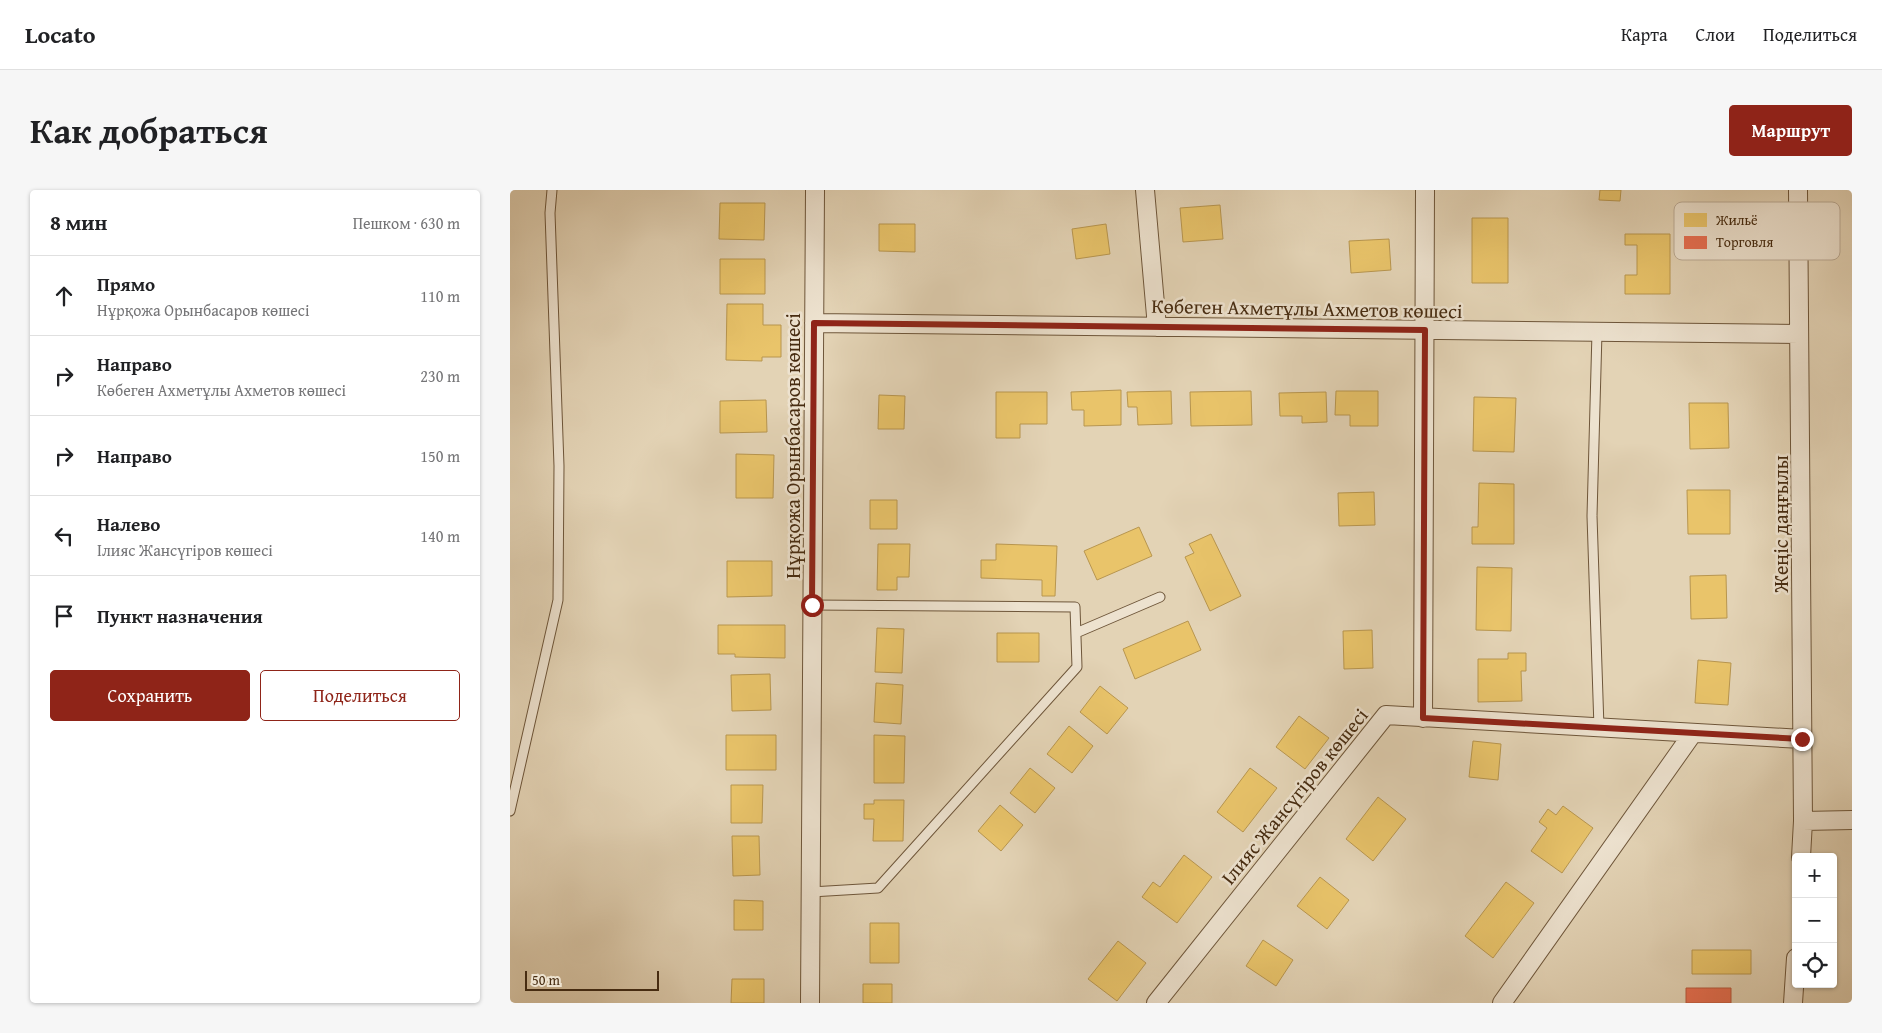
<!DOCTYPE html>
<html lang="ru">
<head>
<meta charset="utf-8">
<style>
	body { margin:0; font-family:"Gentium Book Plus",serif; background:#f6f6f6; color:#202124 }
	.controls { position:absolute; right:15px; bottom:15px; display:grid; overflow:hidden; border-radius:5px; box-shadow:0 1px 4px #0004 }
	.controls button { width:45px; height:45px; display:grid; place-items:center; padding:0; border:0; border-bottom:1px solid #e0e0e0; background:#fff; color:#202124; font:25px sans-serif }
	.scale { position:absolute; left:15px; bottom:12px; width:134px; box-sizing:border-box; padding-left:5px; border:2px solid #472c11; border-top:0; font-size:14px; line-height:18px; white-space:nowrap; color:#472c11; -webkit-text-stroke:4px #ede2cf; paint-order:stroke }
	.stop { position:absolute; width:15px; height:15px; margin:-11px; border:4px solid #8f2418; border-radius:50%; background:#fff }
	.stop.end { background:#8f2418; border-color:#fff; box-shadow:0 1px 5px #0008 }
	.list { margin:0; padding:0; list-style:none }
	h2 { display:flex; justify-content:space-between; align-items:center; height:65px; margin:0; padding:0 20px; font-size:21px }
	h2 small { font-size:16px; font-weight:400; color:#757577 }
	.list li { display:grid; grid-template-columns:32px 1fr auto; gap:15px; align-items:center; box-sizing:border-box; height:80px; padding:0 20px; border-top:1px solid #e0e0e0 }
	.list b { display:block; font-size:19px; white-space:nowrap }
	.list p { margin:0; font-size:16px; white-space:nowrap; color:#757577 }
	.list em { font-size:16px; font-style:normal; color:#757577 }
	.actions { display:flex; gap:10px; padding:15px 20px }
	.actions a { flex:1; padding:11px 0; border:1px solid #8f2418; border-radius:5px; text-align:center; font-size:18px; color:#8f2418 }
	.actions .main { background:#8f2418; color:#fff }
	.icon { flex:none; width:28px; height:28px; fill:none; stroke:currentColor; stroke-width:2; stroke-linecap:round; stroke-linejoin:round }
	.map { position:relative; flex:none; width:1342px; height:813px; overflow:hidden; border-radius:5px }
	header { display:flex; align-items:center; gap:30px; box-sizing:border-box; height:70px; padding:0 25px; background:#fff; border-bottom:1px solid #e0e0e0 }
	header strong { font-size:24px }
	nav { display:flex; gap:28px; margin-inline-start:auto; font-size:18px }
	.intro { display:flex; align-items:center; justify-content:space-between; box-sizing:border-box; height:120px; padding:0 30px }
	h1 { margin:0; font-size:35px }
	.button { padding:12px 22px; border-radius:5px; background:#8f2418; color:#fff; font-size:18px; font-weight:700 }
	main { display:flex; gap:30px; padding:0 30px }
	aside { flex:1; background:#fff; border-radius:5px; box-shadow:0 1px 4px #0004 }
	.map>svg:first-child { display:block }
	.homes { fill:#e9c46a; stroke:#b8964f }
	.shops { fill:#e76f51; stroke:#b75b3e }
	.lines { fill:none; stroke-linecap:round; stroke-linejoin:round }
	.service-casing { stroke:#6e563a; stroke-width:11 }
	.minor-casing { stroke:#6e563a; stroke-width:20 }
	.service { stroke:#ede2cf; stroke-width:9 }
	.minor { stroke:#ede2cf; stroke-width:18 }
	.route { stroke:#8f2418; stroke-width:6 }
	.labels { text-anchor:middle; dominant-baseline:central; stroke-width:5; stroke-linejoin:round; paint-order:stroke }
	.street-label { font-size:20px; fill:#472c11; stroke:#ede2cf }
	.key { fill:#ede2cf; stroke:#bbab96; stroke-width:1 }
	.key-label { font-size:14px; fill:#472c11 }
</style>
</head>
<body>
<header>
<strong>Locato</strong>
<nav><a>Карта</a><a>Слои</a><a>Поделиться</a></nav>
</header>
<div class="intro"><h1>Как добраться</h1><a class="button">Маршрут</a></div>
<main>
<aside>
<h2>8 мин<small>Пешком · 630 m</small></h2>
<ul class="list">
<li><svg class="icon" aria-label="ahead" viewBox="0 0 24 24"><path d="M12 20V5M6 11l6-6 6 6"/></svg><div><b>Прямо</b><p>Нұрқожа Орынбасаров көшесі</p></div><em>110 m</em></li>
<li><svg class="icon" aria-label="right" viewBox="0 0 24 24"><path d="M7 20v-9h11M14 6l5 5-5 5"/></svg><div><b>Направо</b><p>Көбеген Ахметұлы Ахметов көшесі</p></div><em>230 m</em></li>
<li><svg class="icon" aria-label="right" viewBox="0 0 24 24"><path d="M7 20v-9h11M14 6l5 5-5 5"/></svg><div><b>Направо</b></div><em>150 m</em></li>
<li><svg class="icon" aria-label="left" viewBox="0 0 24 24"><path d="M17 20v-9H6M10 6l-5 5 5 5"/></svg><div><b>Налево</b><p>Ілияс Жансүгіров көшесі</p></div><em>140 m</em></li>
<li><svg class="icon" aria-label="arrive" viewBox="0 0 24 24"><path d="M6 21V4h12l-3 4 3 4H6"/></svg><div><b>Пункт назначения</b></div></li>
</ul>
<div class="actions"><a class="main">Сохранить</a><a>Поделиться</a></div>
</aside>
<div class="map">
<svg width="1342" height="813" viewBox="0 0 1342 813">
	<rect width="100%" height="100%" fill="#e3d3b5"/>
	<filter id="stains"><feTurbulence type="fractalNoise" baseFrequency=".004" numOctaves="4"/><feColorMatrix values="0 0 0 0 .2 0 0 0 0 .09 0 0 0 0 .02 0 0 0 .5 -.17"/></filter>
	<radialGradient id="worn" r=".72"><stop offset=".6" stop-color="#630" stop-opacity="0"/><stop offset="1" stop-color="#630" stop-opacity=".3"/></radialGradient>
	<path class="homes" d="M1090,0h21l-1,11 -21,-1z
		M210,13h45l-1,37 -45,-1z
		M710,15l3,34 -40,3 -3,-34z
		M962,28h36v65h-36z
		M369,34h36v28l-36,-1z
		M596,34l4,30 -34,5 -4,-30z
		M1115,44h45v60h-45v-19h12v-30h-12z
		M879,49l2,31 -40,3 -2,-32z
		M210,69h45v35h-45z
		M217,114h36v21h18v32h-19v4l-36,-1z
		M611,200v35l-37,1v-16h-12l-1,-18z
		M661,201l1,33 -34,1 -1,-18h-9l-1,-15z
		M741,201l1,34 -61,1 -1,-34z
		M826,201h42v35h-28v-11h-15z
		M486,202h51v32h-27v14h-24z
		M816,202l1,30 -25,1v-7h-22l-1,-23z
		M369,205l26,1 -1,33h-26z
		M964,207l42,1 -2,54 -41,-1z
		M256,210l1,32 -47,1v-32z
		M1179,213h39l1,45 -39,1z
		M226,264l38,1 -1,43h-37z
		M969,293l35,1v60h-42v-17h6z
		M1177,300h43v44h-42z
		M864,302l1,33 -36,1 -1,-33z
		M360,310h27v29h-27z
		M629,337l13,29 -55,24 -13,-29z
		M701,344l30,62 -31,15 -25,-54 9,-4 -5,-9z
		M368,354h32l-1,33h-12v13h-20z
		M486,354l61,2 -2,50h-13v-16l-61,-2v-18h15z
		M217,371h45v35l-45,1z
		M967,377l35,1 -1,63 -35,-1z
		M1216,385l1,43 -36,1 -1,-43z
		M678,431l13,29 -66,29 -12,-30z
		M208,435h67v33l-50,-1v-3h-17z
		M367,438l27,1 -2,44 -27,-1z
		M862,440l1,38 -29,1 -1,-38z
		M487,443h42v29h-42z
		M998,463h18v18h-5l1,30 -44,1v-43h30z
		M1188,470l33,3 -3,42 -33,-2z
		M260,484l1,36 -39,1 -1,-36z
		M366,493l27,2 -2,39 -27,-2z
		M590,496l28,22 -21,26 -27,-22z
		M789,526l30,22 -24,31 -29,-22z
		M559,536l24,20 -21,27 -25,-19z
		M216,545h50v35h-50z
		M364,545l31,1 -1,47h-30z
		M963,551l28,3 -3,36 -29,-3z
		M520,578l25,20 -20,25 -25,-20z
		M740,578l27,20 -34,44 -26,-20z
		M221,595h32l-1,38h-31z
		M868,607l28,22 -33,42 -27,-22z
		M364,610h30l-1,41h-30l1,-22h-10v-15h10z
		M490,615l23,20 -22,26 -23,-20z
		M1053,616l30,22 -31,45 -31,-22 16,-23 -8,-6 9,-13 8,6z
		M222,646h27l1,39 -27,1z
		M674,665l28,22 -35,46 -35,-26 11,-15 7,5z
		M810,687l29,23 -22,29 -30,-23z
		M996,692l28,21 -41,55 -28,-22z
		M224,710l29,1v29h-29z
		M360,733h29v40h-29z
		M753,750l30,20 -17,26 -30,-20z
		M608,751l28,22 -29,38 -29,-22z
		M1182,760h59v24h-59z
		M222,789h32v24h-33z
		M353,794h29v19h-29z"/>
	<path class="shops" d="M1176,798h45v15h-45z"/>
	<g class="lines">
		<defs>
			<path id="service" d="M1087,142l-5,184 7,212
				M566,443l84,-36
				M0,621l48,-211 1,-134 -9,-253 2,-23
				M301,702l67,-4 199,-221 -2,-60 -263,-2"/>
			<path id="minor" d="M635,0l12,137
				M1288,0l5,631 -2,36
				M304,133l985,11
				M913,528l2,-528
				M1293,631l49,-1
				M300,813l5,-813
				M646,813l230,-288 416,24
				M992,813l191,-270
				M1283,813l3,-45"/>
		</defs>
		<use href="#service" class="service-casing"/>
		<use href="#minor" class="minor-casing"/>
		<use href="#service" class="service"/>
		<use href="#minor" class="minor"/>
	</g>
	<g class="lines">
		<path class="route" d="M302,415l2,-282 611,7 -2,388 379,21"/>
	</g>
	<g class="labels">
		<g class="street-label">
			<text transform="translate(797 118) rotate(1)">Көбеген Ахметұлы Ахметов көшесі</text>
			<text transform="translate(282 256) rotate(-90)">Нұрқожа Орынбасаров көшесі</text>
			<text transform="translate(1270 334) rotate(-90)">Жеңіс даңғылы</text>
			<text transform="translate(784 606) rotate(-51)">Ілияс Жансүгіров көшесі</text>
		</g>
	</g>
	<rect x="1164" y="12" width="166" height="58" rx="8" class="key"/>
	<rect x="1174" y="23" width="23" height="14" fill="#e9c46a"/>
	<rect x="1174" y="46" width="23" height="13" fill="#e76f51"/>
	<g class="key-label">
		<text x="1206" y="35">Жильё</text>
		<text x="1206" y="57">Торговля</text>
	</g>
	<rect width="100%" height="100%" filter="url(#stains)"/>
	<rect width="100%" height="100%" fill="url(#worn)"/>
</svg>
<div class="controls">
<button>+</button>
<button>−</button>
<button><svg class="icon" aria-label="locate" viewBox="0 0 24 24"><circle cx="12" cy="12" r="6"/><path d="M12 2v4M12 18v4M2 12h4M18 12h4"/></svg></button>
</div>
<div class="scale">50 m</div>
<div class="stop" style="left:302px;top:415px"></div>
<div class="stop end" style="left:1292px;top:549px"></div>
</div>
</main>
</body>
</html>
